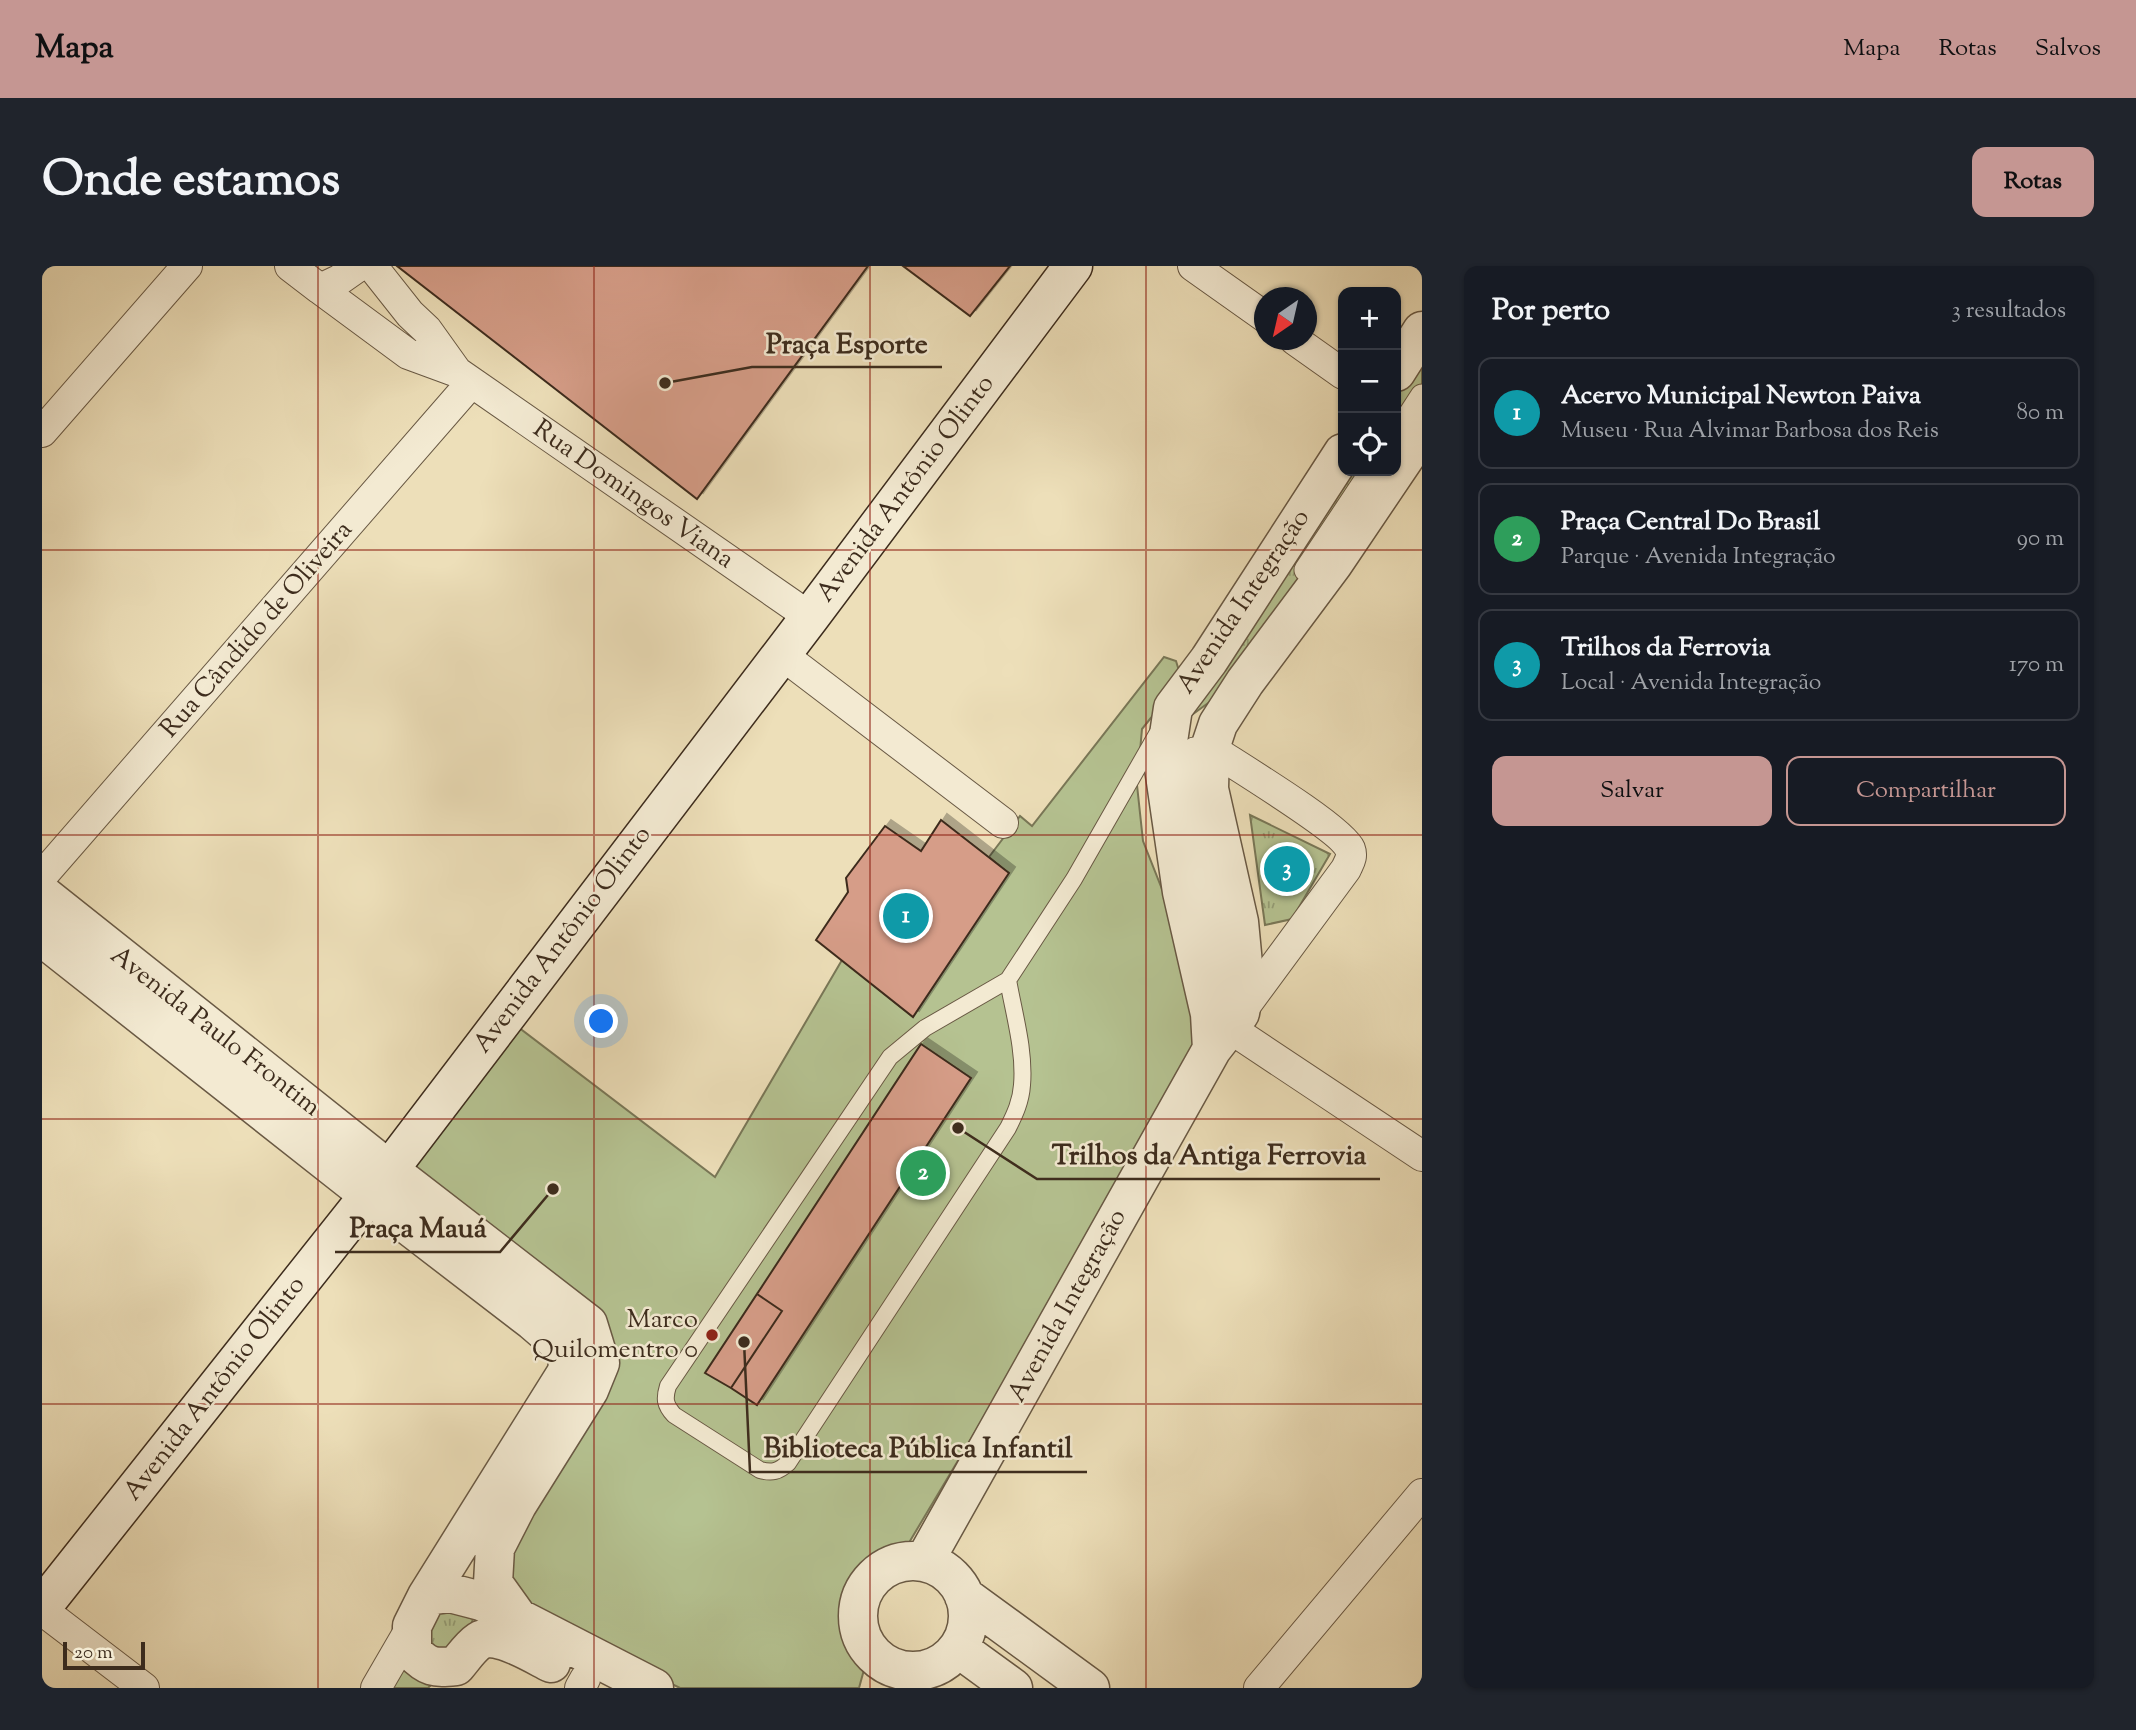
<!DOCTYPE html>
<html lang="pt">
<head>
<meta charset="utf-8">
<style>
	body { margin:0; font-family:"Sorts Mill Goudy",serif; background:#20242c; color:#f1f3f6 }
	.controls { position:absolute; right:21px; top:21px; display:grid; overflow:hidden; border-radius:14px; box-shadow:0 2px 5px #0004 }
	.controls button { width:63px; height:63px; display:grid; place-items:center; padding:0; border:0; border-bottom:2px solid #363941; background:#171b24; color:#f1f3f6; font:35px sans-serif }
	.compass { position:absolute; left:1212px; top:21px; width:63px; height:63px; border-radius:50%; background:#171b24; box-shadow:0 2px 5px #0004; rotate:214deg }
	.scale { position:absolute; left:21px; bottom:18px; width:82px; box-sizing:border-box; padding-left:7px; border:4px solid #3d2c1d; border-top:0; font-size:19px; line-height:24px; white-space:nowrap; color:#3d2c1d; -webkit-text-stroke:5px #f3ead2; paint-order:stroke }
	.you { position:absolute; left:560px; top:756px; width:24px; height:24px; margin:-18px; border:5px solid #fff; border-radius:50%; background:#1a73e8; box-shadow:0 0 0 10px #1a73e833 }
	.badge { display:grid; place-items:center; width:46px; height:46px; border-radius:50%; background:#c59692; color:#fff; font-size:23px; font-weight:700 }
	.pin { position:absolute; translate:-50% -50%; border:4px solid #fff; box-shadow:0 2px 7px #0006 }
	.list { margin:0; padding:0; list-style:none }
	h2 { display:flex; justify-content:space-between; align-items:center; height:91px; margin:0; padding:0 28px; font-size:30px }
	h2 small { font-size:23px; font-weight:400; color:#9ea1a6 }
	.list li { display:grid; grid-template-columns:46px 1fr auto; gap:21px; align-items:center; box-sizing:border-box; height:112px; margin:0 14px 14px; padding:0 14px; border:2px solid #363941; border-radius:14px }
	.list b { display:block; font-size:26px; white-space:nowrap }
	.list p { margin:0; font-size:23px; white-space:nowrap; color:#9ea1a6 }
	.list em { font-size:23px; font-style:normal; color:#9ea1a6 }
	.actions { display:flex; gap:14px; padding:21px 28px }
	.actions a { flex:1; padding:16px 0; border:2px solid #c59692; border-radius:14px; text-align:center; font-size:24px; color:#c59692 }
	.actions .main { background:#c59692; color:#111 }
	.icon { flex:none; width:38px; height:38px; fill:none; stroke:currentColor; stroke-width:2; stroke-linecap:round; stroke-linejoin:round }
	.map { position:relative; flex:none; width:1380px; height:1422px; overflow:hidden; border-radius:14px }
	header { display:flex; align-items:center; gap:42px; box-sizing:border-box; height:98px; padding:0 35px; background:#c59692; color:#111 }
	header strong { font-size:33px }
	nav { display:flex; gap:38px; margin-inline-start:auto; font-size:24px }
	.intro { display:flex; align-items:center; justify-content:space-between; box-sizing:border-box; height:168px; padding:0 42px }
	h1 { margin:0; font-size:49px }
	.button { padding:18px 32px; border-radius:14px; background:#c59692; color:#111; font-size:24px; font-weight:700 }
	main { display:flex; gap:42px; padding:0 42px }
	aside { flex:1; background:#171b24; border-radius:14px; box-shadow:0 2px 5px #0004 }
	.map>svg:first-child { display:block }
	.grass { fill:url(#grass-tufts); stroke:#797757; stroke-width:2 }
	.green { fill:#b5c291; stroke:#797757; stroke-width:2 }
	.building { fill:#d69d88; stroke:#3d2c1d; stroke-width:2; filter:url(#shadow) }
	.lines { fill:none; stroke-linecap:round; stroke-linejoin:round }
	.service-casing { stroke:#695944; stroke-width:18 }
	.pedestrian-casing { stroke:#695944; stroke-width:25 }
	.minor-casing { stroke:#695944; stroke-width:32 }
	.tertiary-casing { stroke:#695944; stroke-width:41 }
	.secondary-casing { stroke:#3d2c1d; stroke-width:41 }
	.service { stroke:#f3ead2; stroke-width:16 }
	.pedestrian { stroke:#f3ead2; stroke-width:23 }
	.minor { stroke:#f3ead2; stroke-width:30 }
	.tertiary { stroke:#f3ead2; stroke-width:38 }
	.secondary { stroke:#f3ead2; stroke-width:38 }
	.grid { fill:none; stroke:#8f2418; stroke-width:2; stroke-opacity:0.55 }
	.poi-dot { fill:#8f2418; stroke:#f3ead2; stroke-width:2.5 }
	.labels { text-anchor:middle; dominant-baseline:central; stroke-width:5; stroke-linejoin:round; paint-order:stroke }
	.street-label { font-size:26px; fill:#3d2c1d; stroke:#f3ead2 }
	.poi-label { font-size:26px; fill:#3d2c1d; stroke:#f3ead2; text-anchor:end }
	.leader { fill:none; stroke:#3d2c1d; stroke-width:2.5 }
	.callout-dot { fill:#3d2c1d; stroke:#f3ead2; stroke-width:2.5 }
	.callout-label { font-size:28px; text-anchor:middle; font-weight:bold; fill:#3d2c1d; stroke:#f3ead2; stroke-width:5; stroke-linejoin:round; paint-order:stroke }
</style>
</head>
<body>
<header>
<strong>Mapa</strong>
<nav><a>Mapa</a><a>Rotas</a><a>Salvos</a></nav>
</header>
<div class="intro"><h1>Onde estamos</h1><a class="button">Rotas</a></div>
<main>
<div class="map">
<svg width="1380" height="1422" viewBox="0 0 1380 1422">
	<defs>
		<pattern id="grass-tufts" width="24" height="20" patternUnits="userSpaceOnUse" patternTransform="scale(1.75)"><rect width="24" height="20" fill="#b5c291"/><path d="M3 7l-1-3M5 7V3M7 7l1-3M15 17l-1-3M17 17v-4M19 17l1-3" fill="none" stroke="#949e76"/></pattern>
		<filter id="shadow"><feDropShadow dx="6" dy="-6" stdDeviation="0" flood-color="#0004"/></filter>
	</defs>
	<rect width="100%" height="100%" fill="#eddfb9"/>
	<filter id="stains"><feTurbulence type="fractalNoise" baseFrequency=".00286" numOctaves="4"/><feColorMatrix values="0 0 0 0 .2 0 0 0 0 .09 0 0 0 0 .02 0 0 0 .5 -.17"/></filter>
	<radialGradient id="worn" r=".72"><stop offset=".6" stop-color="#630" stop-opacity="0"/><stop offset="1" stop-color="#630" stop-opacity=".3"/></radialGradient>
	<path class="grass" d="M1380,77v69l-26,40v-68z
		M1301,205h41l-158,219 -37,27z
		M1208,549l80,39 -38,65 -27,6z
		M397,1341l34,12 -4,12 -14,17h-25l-1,-24z
		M362,1390l32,24 -8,8h-41z"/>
	<path class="green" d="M1122,391l12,4 4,13 -5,14 -33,41 -5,56 6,56 58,147 -3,71 -294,492c-44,6 -71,46 -53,90 4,9 10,16 14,25l-6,22h-179l-143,-69 -20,-17 -10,-50 98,-166 -203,-216 112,-146 201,153 127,-217 71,57 95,-144 -19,-16 31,-41 12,10z"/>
	<path class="building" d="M355,0h471l-171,233z
		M861,0h107l-40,50z
		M899,554l68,53 -96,144 -97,-77 32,-48 -2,-14 39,-52 36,25z
		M879,778l50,34 -214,327 -26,-17 51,-77 -25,-17z
		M715,1028l25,17 -51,77 -26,-15z"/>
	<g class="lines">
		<defs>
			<path id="service" d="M966,714l-83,48 -35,29 -222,329c-4,13 -3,19 6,29l86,55c12,3 18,2 28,-7l220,-335c7,-14 13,-27 14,-43 3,-34 -8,-71 -14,-105l66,-101 83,-145"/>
			<path id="pedestrian" d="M1354,170l26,-40
				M1264,304l66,-99
				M1152,483l-4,33 20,99 12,83v45"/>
			<path id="minor" d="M248,0l30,23 19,-9 20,-14
				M330,0l38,48 17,16 30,42
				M1151,0l72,51
				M278,23l88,65 49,18 353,245
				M1253,74l48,34
				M0,166l145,-166
				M739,388l222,169
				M1168,482c24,16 132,81 140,101 3,8 -1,13 -4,20l-106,144
				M0,610l429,-493
				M1171,751l209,139
				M0,1344l102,78
				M334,1422l36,-62
				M538,1422l5,-9
				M1217,1422l163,-194"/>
			<path id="tertiary" d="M1354,106l26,-41
				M0,628l347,276 199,154 12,39 -11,27 -72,115 -22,43 -2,35 25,35 136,70
				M0,671l327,258 164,126 36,31 -2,20 -140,224
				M1170,783l-2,-35 -28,-122 -18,-124 9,-60 36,-48 134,-207
				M816 1350a55 55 0 1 1 110 0a55 55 0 1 1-110 0Z
				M882,1296l288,-513 28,-36 5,-28 -6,-63 -30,-133 1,-41 8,-24 27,-42 88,-118 89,-132
				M922,1330l126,92
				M476,1352l-37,-17 -31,-8 -23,3 -15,30v25c16,17 22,17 44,15 7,-8 14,-19 23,-25 16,-11 56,14 72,22
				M916,1382l55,40"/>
			<path id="secondary" d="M0,1341l347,-437 421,-553 263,-351"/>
		</defs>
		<use href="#service" class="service-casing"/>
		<use href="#pedestrian" class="pedestrian-casing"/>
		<use href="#minor" class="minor-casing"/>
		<use href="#tertiary" class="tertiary-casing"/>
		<use href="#secondary" class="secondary-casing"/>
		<use href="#service" class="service"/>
		<use href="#pedestrian" class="pedestrian"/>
		<use href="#minor" class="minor"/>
		<use href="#tertiary" class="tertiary"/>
		<use href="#secondary" class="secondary"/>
	</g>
	<path class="grid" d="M276,0v1422M552,0v1422M828,0v1422M1104,0v1422M0,284h1380M0,569h1380M0,853h1380M0,1138h1380"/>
	<circle class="poi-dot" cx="670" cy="1069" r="7"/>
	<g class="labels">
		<g class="street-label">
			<text transform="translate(864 223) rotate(-53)">Avenida Antônio Olinto</text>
			<text transform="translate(591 229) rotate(35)">Rua Domingos Viana</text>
			<text transform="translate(1202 336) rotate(-56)">Avenida Integração</text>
			<text transform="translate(215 364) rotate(-49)">Rua Cândido de Oliveira</text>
			<text transform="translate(521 674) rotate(-53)">Avenida Antônio Olinto</text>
			<text transform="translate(173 766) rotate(38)">Avenida Paulo Frontim</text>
			<text transform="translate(1026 1040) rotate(-61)">Avenida Integração</text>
			<text transform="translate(173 1123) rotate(-52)">Avenida Antônio Olinto</text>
		</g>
		<g class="poi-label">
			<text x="656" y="1054">Marco<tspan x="656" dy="30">Quilomentro 0</tspan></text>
		</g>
	</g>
	<path class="leader" d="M623 117L710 101H900M916 862L995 913H1338M511 923L458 986H293M702 1076L708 1206H1045"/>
	<g class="callout-dot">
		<circle cx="623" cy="117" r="7"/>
		<circle cx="916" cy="862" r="7"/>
		<circle cx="511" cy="923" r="7"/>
		<circle cx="702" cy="1076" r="7"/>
	</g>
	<g class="callout-label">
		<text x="805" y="87">Praça Esporte</text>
		<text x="1167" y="898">Trilhos da Antiga Ferrovia</text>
		<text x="376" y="971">Praça Mauá</text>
		<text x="876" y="1191">Biblioteca Pública Infantil</text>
	</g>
	<rect width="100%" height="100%" filter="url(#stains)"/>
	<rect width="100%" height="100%" fill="url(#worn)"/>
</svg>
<div class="controls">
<button>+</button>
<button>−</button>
<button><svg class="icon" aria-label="locate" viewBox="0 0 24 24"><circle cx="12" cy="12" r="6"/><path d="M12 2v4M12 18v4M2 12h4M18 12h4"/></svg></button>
</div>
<svg class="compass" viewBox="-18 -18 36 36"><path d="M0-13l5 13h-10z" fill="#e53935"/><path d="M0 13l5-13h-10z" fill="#9ea1a6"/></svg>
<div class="scale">20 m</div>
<div class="you"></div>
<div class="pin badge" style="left:864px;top:650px;background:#0f9aa8">1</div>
<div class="pin badge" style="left:881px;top:907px;background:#2e9e5b">2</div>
<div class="pin badge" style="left:1245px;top:603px;background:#0f9aa8">3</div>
</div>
<aside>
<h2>Por perto<small>3 resultados</small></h2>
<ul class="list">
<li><span class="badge" style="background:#0f9aa8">1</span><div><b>Acervo Municipal Newton Paiva</b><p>Museu · Rua Alvimar Barbosa dos Reis</p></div><em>80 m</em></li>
<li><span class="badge" style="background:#2e9e5b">2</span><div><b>Praça Central Do Brasil</b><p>Parque · Avenida Integração</p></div><em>90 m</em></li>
<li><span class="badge" style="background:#0f9aa8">3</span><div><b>Trilhos da Ferrovia</b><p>Local · Avenida Integração</p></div><em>170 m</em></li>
</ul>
<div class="actions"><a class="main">Salvar</a><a>Compartilhar</a></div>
</aside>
</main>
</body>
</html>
